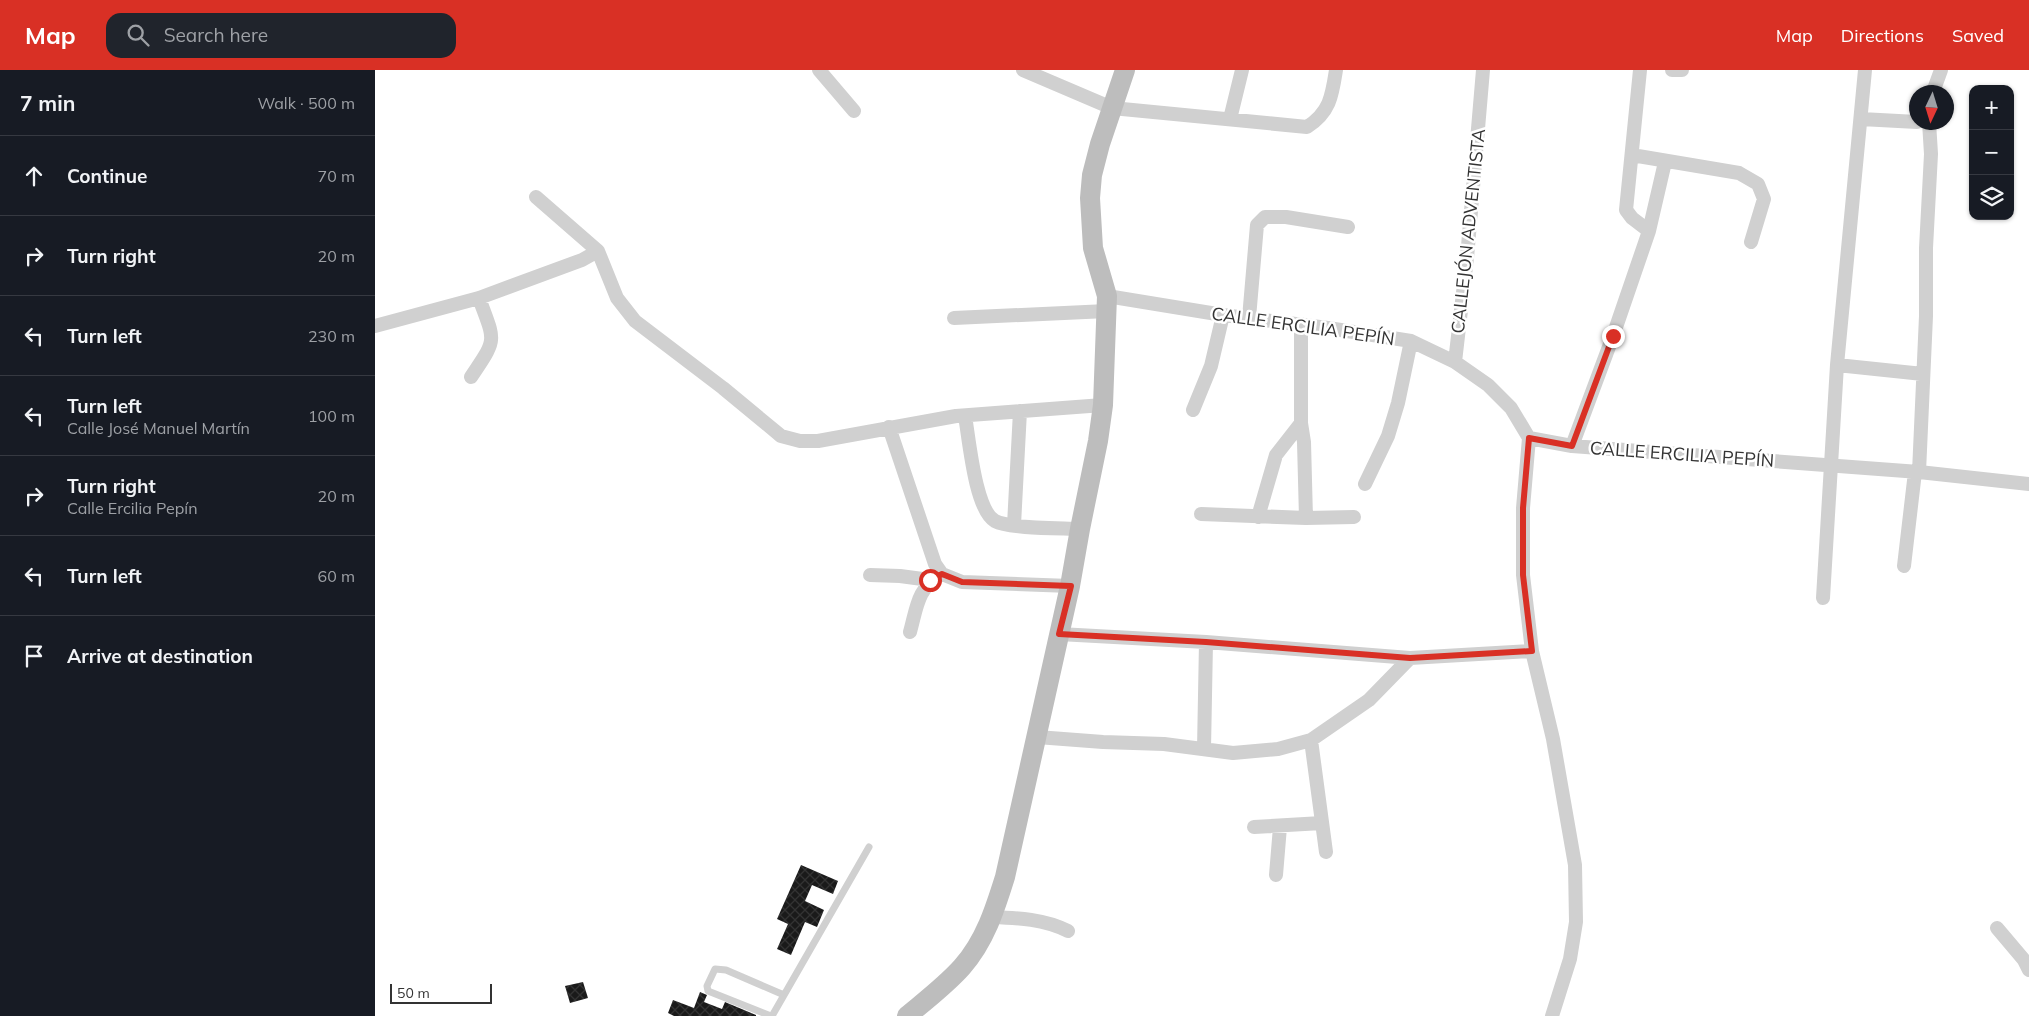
<!DOCTYPE html>
<html lang="en">
<head>
<meta charset="utf-8">
<style>
	body { margin:0; font-family:Mulish,sans-serif; background:#20242c; color:#f1f3f6 }
	.controls { position:absolute; right:15px; top:15px; display:grid; overflow:hidden; border-radius:10px; box-shadow:0 1px 4px #0004 }
	.controls button { width:45px; height:45px; display:grid; place-items:center; padding:0; border:0; border-bottom:1px solid #363941; background:#171b24; color:#f1f3f6; font:25px sans-serif }
	.compass { position:absolute; left:1534px; top:15px; width:45px; height:45px; border-radius:50%; background:#171b24; box-shadow:0 1px 4px #0004; rotate:184deg }
	.scale { position:absolute; left:15px; bottom:12px; width:102px; box-sizing:border-box; padding-left:5px; border:2px solid #333; border-top:0; font-size:14px; line-height:18px; white-space:nowrap; color:#333; -webkit-text-stroke:4px #fff; paint-order:stroke }
	.stop { position:absolute; width:15px; height:15px; margin:-11px; border:4px solid #d93025; border-radius:50%; background:#fff }
	.stop.end { background:#d93025; border-color:#fff; box-shadow:0 1px 5px #0008 }
	.list { margin:0; padding:0; list-style:none }
	h2 { display:flex; justify-content:space-between; align-items:center; height:65px; margin:0; padding:0 20px; font-size:21px }
	h2 small { font-size:16px; font-weight:400; color:#9ea1a6 }
	.list li { display:grid; grid-template-columns:32px 1fr auto; gap:15px; align-items:center; box-sizing:border-box; height:80px; padding:0 20px; border-top:1px solid #363941 }
	.list b { display:block; font-size:19px; white-space:nowrap }
	.list p { margin:0; font-size:16px; white-space:nowrap; color:#9ea1a6 }
	.list em { font-size:16px; font-style:normal; color:#9ea1a6 }
	.icon { flex:none; width:28px; height:28px; fill:none; stroke:currentColor; stroke-width:2; stroke-linecap:round; stroke-linejoin:round }
	.map { position:relative; flex:none; width:1654px; height:946px; overflow:hidden }
	header { display:flex; align-items:center; gap:30px; box-sizing:border-box; height:70px; padding:0 25px; background:#d93025; color:#fff }
	header strong { font-size:24px }
	nav { display:flex; gap:28px; margin-inline-start:auto; font-size:18px }
	.search { width:350px; height:45px; background:#20242c; display:flex; align-items:center; gap:12px; box-sizing:border-box; padding:0 18px; border-radius:15px; color:#9ea1a6; font-size:19px }
	main { display:flex }
	aside { flex:1; background:#171b24 }
	.map>svg:first-child { display:block }
	.building { fill:url(#building-cross-hatch) }
	.lines { fill:none; stroke-linecap:round; stroke-linejoin:round }
	.lane { stroke:#d0d0d0; stroke-width:7 }
	.street { stroke:#d0d0d0; stroke-width:14 }
	.secondary { stroke:#bdbdbd; stroke-width:20 }
	.route { stroke:#d93025; stroke-width:6 }
	.labels { text-anchor:middle; dominant-baseline:central; stroke-width:5; stroke-linejoin:round; paint-order:stroke }
	.street-label { font-size:18px; fill:#333; stroke:#fff }
</style>
</head>
<body>
<header>
<strong>Map</strong>
<div class="search"><svg class="icon" aria-label="search" viewBox="0 0 24 24"><circle cx="10" cy="10" r="6"/><path d="M15 15l6 6"/></svg>Search here</div>
<nav><a>Map</a><a>Directions</a><a>Saved</a></nav>
</header>
<main>
<aside>
<h2>7 min<small>Walk · 500 m</small></h2>
<ul class="list">
<li><svg class="icon" aria-label="ahead" viewBox="0 0 24 24"><path d="M12 20V5M6 11l6-6 6 6"/></svg><div><b>Continue</b></div><em>70 m</em></li>
<li><svg class="icon" aria-label="right" viewBox="0 0 24 24"><path d="M7 20v-9h11M14 6l5 5-5 5"/></svg><div><b>Turn right</b></div><em>20 m</em></li>
<li><svg class="icon" aria-label="left" viewBox="0 0 24 24"><path d="M17 20v-9H6M10 6l-5 5 5 5"/></svg><div><b>Turn left</b></div><em>230 m</em></li>
<li><svg class="icon" aria-label="left" viewBox="0 0 24 24"><path d="M17 20v-9H6M10 6l-5 5 5 5"/></svg><div><b>Turn left</b><p>Calle José Manuel Martín</p></div><em>100 m</em></li>
<li><svg class="icon" aria-label="right" viewBox="0 0 24 24"><path d="M7 20v-9h11M14 6l5 5-5 5"/></svg><div><b>Turn right</b><p>Calle Ercilia Pepín</p></div><em>20 m</em></li>
<li><svg class="icon" aria-label="left" viewBox="0 0 24 24"><path d="M17 20v-9H6M10 6l-5 5 5 5"/></svg><div><b>Turn left</b></div><em>60 m</em></li>
<li><svg class="icon" aria-label="arrive" viewBox="0 0 24 24"><path d="M6 21V4h12l-3 4 3 4H6"/></svg><div><b>Arrive at destination</b></div></li>
</ul>
</aside>
<div class="map">
<svg width="1654" height="946" viewBox="0 0 1654 946">
	<defs>
		<pattern id="building-cross-hatch" width="8" height="8" patternUnits="userSpaceOnUse" patternTransform="scale(1.25)"><rect width="8" height="8" fill="#1a1a1a"/><path d="M0 0l8 8M0 8l8-8" fill="none" stroke="#333"/></pattern>
	</defs>
	<rect width="100%" height="100%" fill="#fff"/>
	<path class="building" d="M426,795l37,16 -5,13 -21,-9 -7,16 19,9 -7,17 -12,-5 -14,33 -14,-6 11,-25 -11,-5z
		M208,912l5,16 -18,5 -5,-17z
		M325,922l7,3 -3,7 18,7 3,-7 31,13v1h-82l-6,-3 5,-13 21,8z"/>
	<g class="lines">
		<path class="lane" d="M396,946l-63,-25 -1,-5 8,-17 11,1 58,25
			M397,946l97,-169"/>
		<path class="street" d="M444,0l35,41
			M648,0l89,38 195,19c23,-15 25,-31 29,-57
			M1265,0l-14,140 6,8 17,13
			M1297,0h10
			M1558,22l8,-22
			M855,49l12,-49
			M1486,49l56,3
			M1257,85l107,18 19,11 6,15 -13,43
			M161,127l62,54 19,47 18,23 88,67 58,48 19,5h18l138,-25 147,-11
			M732,226l116,19 105,13 83,13 44,21 33,23 23,23 18,30 43,8 347,26 110,12
			M579,248l153,-7
			M874,248l8,-93 8,-8h21l62,10
			M0,256l104,-28 103,-38 16,-9
			M1080,292l12,-104 16,-188
			M1462,295l86,9
			M96,307c27,-40 24,-35 8,-79
			M818,340l18,-44 12,-51
			M590,346c4,22 10,94 30,105 15,8 66,7 85,8
			M926,353l3,19 2,76
			M514,357l46,137 7,10 20,8 108,4
			M1154,368l-6,70v67l9,76 21,88 22,126 1,57 -6,37 -18,57
			M1197,376l41,-110 36,-105 16,-69
			M1544,402l7,-156v-68l5,-94 -2,-32
			M990,414l23,-48 10,-33 13,-62
			M826,444l105,4 48,-1
			M883,447l18,-62 25,-32v-99
			M639,455l6,-114
			M1529,496l11,-94
			M495,505l30,1 30,4
			M1448,528l14,-233 28,-295
			M535,562c7,-25 7,-44 32,-58
			M684,564l147,8 204,16 122,-7
			M662,667l66,5 61,2 69,9 45,-4 33,-9 58,-40 41,-42
			M936,670l15,112
			M829,679l2,-107
			M879,757l68,-4
			M901,805l4,-48
			M617,847c27,1 52,2 76,14
			M1622,858l27,32 5,10"/>
		<path class="secondary" d="M532,946c18,-15 39,-31 55,-49 23,-26 33,-58 43,-90l65,-291 10,-57 18,-88 5,-36 4,-109 -14,-48 -3,-50 2,-23 8,-31 25,-74"/>
	</g>
	<g class="lines">
		<path class="route" d="M555,510l12,-6 20,8 109,4 -12,48 147,8 204,16 122,-7 -9,-76v-67l6,-70 43,8 41,-110"/>
	</g>
	<g class="labels">
		<g class="street-label">
			<text transform="translate(1093 161) rotate(-84)">CALLEJÓN ADVENTISTA</text>
			<text transform="translate(928 256) rotate(8)">CALLE ERCILIA PEPÍN</text>
			<text transform="translate(1307 384) rotate(4)">CALLE ERCILIA PEPÍN</text>
		</g>
	</g>
</svg>
<div class="controls">
<button>+</button>
<button>−</button>
<button><svg class="icon" aria-label="layers" viewBox="0 0 24 24"><path d="M12 4l9 5-9 5-9-5zM3 14l9 5 9-5"/></svg></button>
</div>
<svg class="compass" viewBox="-18 -18 36 36"><path d="M0-13l5 13h-10z" fill="#e53935"/><path d="M0 13l5-13h-10z" fill="#9ea1a6"/></svg>
<div class="scale">50 m</div>
<div class="stop" style="left:555px;top:510px"></div>
<div class="stop end" style="left:1238px;top:266px"></div>
</div>
</main>
</body>
</html>
